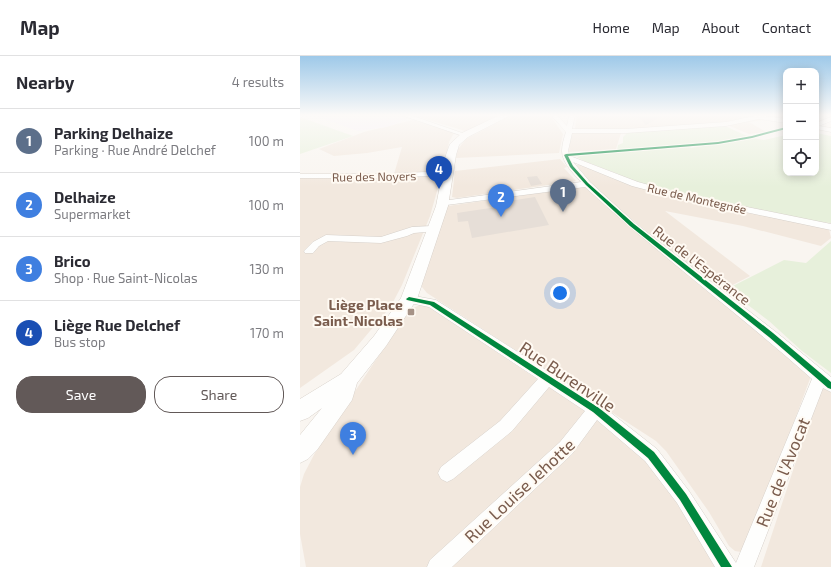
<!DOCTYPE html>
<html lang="en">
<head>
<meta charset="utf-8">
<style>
	body { margin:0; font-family:"Exo 2",sans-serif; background:#f2f2f3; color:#2b2b33 }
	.controls { position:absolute; right:12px; top:12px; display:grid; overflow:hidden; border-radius:8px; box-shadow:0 2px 10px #0003 }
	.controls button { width:36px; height:36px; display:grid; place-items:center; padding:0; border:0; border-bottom:1px solid #e1e1e2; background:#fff; color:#2b2b33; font:20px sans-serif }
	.you { position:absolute; left:260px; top:237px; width:14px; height:14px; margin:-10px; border:3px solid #fff; border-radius:50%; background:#1a73e8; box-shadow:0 0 0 6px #1a73e833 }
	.badge { display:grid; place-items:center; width:26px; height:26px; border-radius:50%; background:#625958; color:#fff; font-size:13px; font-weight:700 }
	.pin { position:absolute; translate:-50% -33px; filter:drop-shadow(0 1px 2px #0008) }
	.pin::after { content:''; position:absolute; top:21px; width:14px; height:12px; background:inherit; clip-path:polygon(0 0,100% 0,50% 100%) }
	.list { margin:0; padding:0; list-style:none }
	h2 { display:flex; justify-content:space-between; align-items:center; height:52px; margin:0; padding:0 16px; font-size:17px }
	h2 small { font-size:13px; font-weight:400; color:#7c7c81 }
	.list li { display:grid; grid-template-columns:26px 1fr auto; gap:12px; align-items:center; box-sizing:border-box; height:64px; padding:0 16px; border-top:1px solid #e1e1e2 }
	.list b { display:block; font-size:15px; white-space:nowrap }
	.list p { margin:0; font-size:13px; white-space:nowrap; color:#7c7c81 }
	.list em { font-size:13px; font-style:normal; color:#7c7c81 }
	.actions { display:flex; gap:8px; padding:12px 16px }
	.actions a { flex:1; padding:9px 0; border:1px solid #625958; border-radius:16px; text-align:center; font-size:14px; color:#625958 }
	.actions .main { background:#625958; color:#fff }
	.icon { flex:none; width:22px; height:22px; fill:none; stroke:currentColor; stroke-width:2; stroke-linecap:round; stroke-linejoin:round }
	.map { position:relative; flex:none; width:531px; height:511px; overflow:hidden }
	header { display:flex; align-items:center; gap:24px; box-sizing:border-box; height:56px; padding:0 20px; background:#fff; border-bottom:1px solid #e1e1e2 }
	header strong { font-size:19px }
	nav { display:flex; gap:22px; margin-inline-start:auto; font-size:14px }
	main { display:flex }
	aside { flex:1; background:#fff }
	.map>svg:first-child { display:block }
	.residential { fill:#f2e8de }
	.education { fill:#f6eef6 }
	.green { fill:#e7f0db }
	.building { fill:#e6ded7 }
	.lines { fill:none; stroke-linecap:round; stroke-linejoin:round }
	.street-casing { stroke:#d7d1cb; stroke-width:1 }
	.secondary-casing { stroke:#d9d2cb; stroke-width:1 }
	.street { fill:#fefefd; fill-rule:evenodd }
	.secondary { fill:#fefefd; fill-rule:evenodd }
	.cycleway-casing { stroke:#fffaf3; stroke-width:2 }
	.cycleway { fill:#00873e; fill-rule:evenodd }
	.poi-dot { fill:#a69286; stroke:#fffaf3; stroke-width:1.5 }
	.labels { text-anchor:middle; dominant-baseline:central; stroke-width:4; stroke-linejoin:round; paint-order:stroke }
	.far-street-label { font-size:12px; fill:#7a5c4d; stroke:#fffaf3 }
	.street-label { font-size:14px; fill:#7a5c4d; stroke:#fffaf3 }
	.poi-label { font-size:14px; font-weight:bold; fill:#7a5c4d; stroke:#fffaf3; text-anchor:end }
	.near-street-label { font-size:17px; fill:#7a5c4d; stroke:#fffaf3 }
</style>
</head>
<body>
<header>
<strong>Map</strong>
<nav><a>Home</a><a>Map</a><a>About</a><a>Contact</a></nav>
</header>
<main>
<aside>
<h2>Nearby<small>4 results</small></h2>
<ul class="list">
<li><span class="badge" style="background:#5c6f8a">1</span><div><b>Parking Delhaize</b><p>Parking · Rue André Delchef</p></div><em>100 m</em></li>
<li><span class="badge" style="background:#3f7fe0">2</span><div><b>Delhaize</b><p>Supermarket</p></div><em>100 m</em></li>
<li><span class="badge" style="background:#3f7fe0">3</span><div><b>Brico</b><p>Shop · Rue Saint-Nicolas</p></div><em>130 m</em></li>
<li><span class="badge" style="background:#1a4fb4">4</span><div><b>Liège Rue Delchef</b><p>Bus stop</p></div><em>170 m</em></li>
</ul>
<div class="actions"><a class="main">Save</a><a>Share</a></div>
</aside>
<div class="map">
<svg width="531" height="511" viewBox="0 0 531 511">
	<rect width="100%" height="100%" fill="#f9f5f0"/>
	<path class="residential" d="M112,59h89l-36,16z
		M212,59h38l13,19 -4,19 -103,5 2,-9 8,-10z
		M277,59h209v7l-15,-3 -22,3 17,10 -17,2 -24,-10 -115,6 -35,-1z
		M113,64l41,13 -5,9 -5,29 -50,3 8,-27 -35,6 -33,3 -15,-7 45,-17z
		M272,76l49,1 -5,16 -47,3 1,-10z
		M260,103l7,8 -3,1 12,13 -119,17 -5,-1 3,-26z
		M276,109h5l41,16 206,44 3,13 -10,8 -78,-20 -78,-15 85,65 -29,15 -112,-90 -17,-16z
		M139,119l2,2 -11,39 -28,69 -11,21 -37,44 -54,38v-211z
		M280,131l6,1 225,188 -63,170 -7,6 -6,-1 -6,-5 -20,-34 -43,-61 -10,-10 -229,-148 -5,-6v-5l26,-76z
		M120,249l9,2 156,104 -20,30 -138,126h-121l-6,-33v-47l4,-13 14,-27 89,-134 4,-4z
		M524,331l7,3v177h-70l59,-178z
		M299,364l51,37 68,110h-268l145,-146z"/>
	<path class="education" d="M12,59h85l11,4 -21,8 -29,4z"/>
	<path class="green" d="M3,62l50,18 -53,18v-35z
		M425,70l22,10 -37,7 -93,8 1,-6 5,-2v-6l5,-5z
		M516,77l15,3v87l-13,-1 -170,-37 -28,-8 -2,-3 -34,-13 -7,-4 7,-2 105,-8 2,1 61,-10 12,2 22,-5v38h30z
		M531,185v132l-29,-22 -33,-30 -42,-32 57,-29 22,3z"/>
	<path class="building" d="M336,59h8l16,2 -14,8z
		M237,120l5,8 -11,2 -4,-9z
		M235,141l14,28 -77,13 -4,-17 -10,1 -1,-9 53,-8 -1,-4z"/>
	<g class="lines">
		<defs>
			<path id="street" d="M0,59h5l-5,3z
				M101,59h9l58,20 -5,1z
				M251,59h6l10,11 2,-11h6l-3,14h54l100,-7 33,-7 27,4v4l-27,-4 -33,7 -100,7h-54l-4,18 2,5 68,26 40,11 153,31v6l-157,-33 -42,-11 -59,-24 17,20 45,41 141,109 55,45v15l-8,-4 -69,179h-39l-38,-64 -32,-42 -48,-41 -25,34 -120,113h-25l3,-7 130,-118 25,-31 -36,-24 -37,44 -59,48 -6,3 -6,-3 -3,-6 3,-6 59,-46 38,-42 -109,-72 -24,-5 -2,-3 2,-3 4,-1 27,5 165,105 56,44 32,42 47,72 76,-184c-74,-66 -154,-125 -227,-192l-146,19 -1,-2 4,-3 139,-19c-7,-8 -19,-19 -19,-31 0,-6 2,-13 4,-19z
				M531,61v4l-12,5 12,2v4l-15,-3v-6z
				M148,115h3v4l-69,3h-82v-4h82z
				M133,170l5,3 -2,2 -22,2 -7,3 -26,7 -53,-2 -9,5 -6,7h-8l-1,-2 9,-9 13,-7 55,2 31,-10z"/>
			<path id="secondary" d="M200,59h11l-43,22 -9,8 -3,10 -8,51 -31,93 -31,47 -29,37 -5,17 -35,50 -9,9 -8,4v-28l22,-27 -14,10 -8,3v-22l41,-25 33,-38 27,-38 35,-92 10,-51 4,-11 12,-11z"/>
		</defs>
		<use href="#street" class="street-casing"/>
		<use href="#secondary" class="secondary-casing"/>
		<use href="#street" class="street"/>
		<use href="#secondary" class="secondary"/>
		<defs>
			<path id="cycleway" d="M486,71v2l-34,9 -34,6 -150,12 5,10 15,17 46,41 139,109 58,49v7l-3,-1 -59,-51 -139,-111 -44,-41 -16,-18 -6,-12 2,-1 152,-12 34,-6z
				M109,241l25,5 165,106 55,44 32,42 46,73h-11l-41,-67 -32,-42 -55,-46 -163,-107 -23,-5 -1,-1z"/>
		</defs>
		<use href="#cycleway" class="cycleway-casing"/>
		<use href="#cycleway" class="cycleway"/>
	</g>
	<linearGradient id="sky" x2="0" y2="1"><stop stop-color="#9ec9e9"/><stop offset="0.45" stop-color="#fcfaf8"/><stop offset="1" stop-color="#fcfaf8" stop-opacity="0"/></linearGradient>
	<rect width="531" height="131" fill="url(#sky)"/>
	<rect class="poi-dot" x="107" y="252" width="8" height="8" rx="2"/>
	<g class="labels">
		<g class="far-street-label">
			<text transform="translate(74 120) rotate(-1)">Rue des Noyers</text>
			<text transform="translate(397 142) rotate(13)">Rue de Montegnée</text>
		</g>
		<g class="street-label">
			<text transform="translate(402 209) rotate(38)">Rue de l'Espérance</text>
		</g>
		<g class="poi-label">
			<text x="103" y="248">Liège Place<tspan x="103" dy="16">Saint-Nicolas</tspan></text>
		</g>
		<g class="near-street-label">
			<text transform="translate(268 320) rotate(34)">Rue Burenville</text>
			<text transform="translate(482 416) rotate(-68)">Rue de l'Avocat</text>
			<text transform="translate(219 434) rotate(-43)">Rue Louise Jehotte</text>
		</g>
	</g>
</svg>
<div class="controls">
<button>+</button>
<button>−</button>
<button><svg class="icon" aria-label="locate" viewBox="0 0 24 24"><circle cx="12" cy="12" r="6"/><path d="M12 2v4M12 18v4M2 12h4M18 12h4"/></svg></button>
</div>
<div class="you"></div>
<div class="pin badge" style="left:263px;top:156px;background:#5c6f8a">1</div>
<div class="pin badge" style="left:201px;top:161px;background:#3f7fe0">2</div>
<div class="pin badge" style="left:53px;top:399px;background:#3f7fe0">3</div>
<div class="pin badge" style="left:139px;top:133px;background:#1a4fb4">4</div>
</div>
</main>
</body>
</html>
